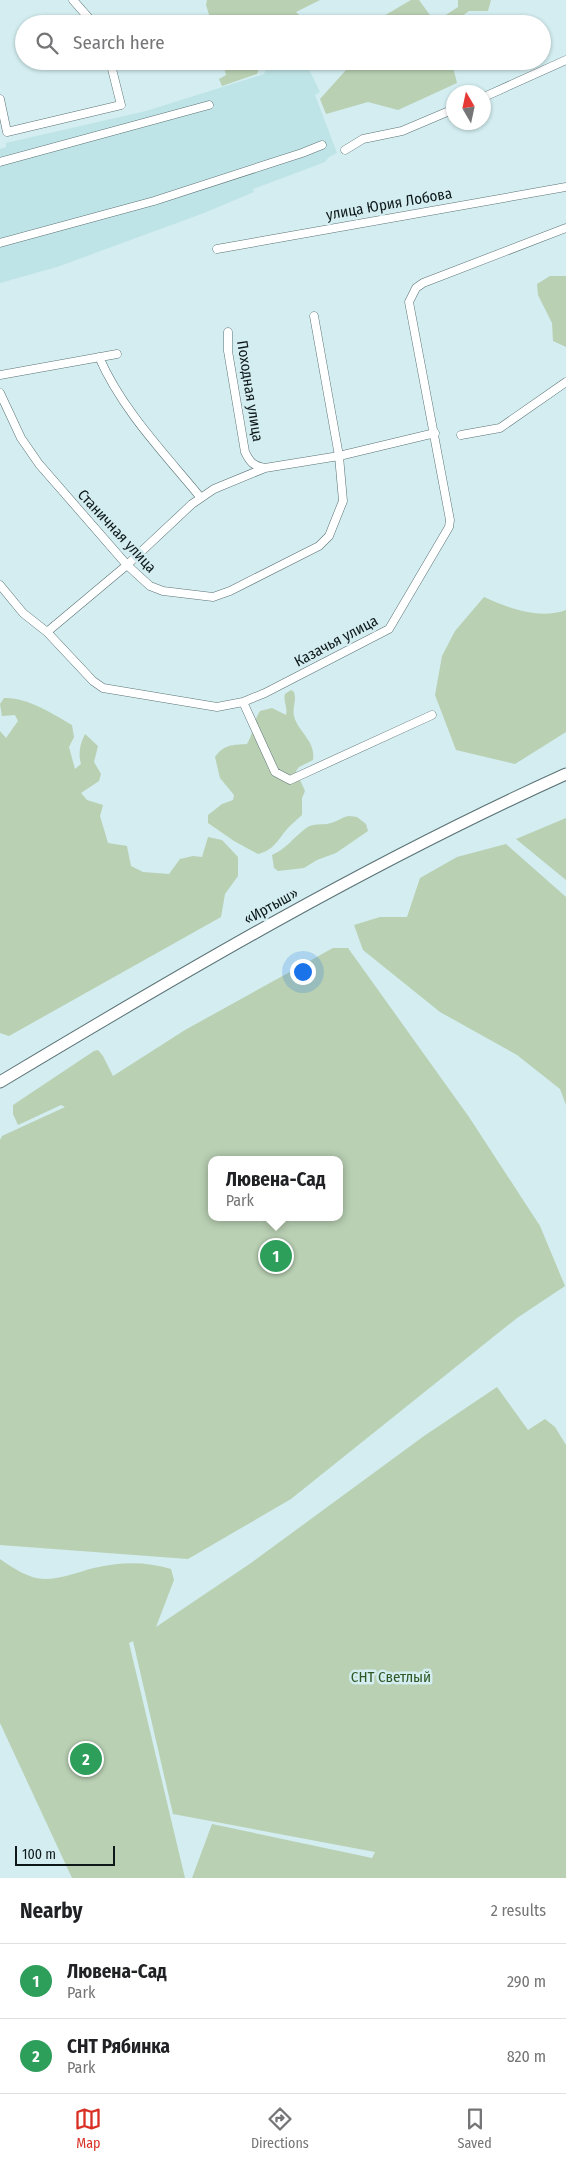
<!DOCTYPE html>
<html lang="en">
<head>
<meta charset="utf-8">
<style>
	body { margin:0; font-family:"Fira Sans Condensed",sans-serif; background:#f6f6f6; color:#202124 }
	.compass { position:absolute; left:446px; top:85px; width:45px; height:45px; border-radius:50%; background:#fff; box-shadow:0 1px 4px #0004; rotate:351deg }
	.scale { position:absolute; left:15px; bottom:12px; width:100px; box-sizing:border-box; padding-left:5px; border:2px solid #0e1819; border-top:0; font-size:14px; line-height:18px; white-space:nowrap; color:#0e1819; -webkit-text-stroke:4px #d3edf0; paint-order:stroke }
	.you { position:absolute; left:302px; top:971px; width:18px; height:18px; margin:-12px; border:4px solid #fff; border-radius:50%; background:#1a73e8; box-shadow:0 0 0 8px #1a73e833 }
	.badge { display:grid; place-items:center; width:32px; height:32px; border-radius:50%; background:#d93025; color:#fff; font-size:16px; font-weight:700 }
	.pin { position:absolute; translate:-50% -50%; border:2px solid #fff; box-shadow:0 1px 5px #0006 }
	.popup { position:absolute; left:208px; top:1156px; width:135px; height:65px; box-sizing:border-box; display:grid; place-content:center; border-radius:10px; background:#fff; filter:drop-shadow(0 1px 4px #0005); font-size:16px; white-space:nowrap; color:#757577 }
	.popup b { font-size:19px; color:#202124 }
	.popup::after { content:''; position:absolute; left:50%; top:100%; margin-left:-10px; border:10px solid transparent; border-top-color:#fff }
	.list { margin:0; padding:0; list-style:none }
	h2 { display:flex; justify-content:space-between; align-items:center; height:65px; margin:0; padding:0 20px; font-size:21px }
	h2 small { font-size:16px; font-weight:400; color:#757577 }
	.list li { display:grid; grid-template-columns:32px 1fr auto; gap:15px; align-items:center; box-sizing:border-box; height:75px; padding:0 20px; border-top:1px solid #e0e0e0 }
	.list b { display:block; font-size:19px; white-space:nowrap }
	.list p { margin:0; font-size:16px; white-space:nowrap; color:#757577 }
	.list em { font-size:16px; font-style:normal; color:#757577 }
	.icon { flex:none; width:28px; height:28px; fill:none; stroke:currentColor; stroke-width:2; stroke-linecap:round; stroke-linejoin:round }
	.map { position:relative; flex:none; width:566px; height:1878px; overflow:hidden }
	.search { position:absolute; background:#fff; box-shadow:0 1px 4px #0004; left:15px; right:15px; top:15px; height:55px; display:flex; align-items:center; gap:12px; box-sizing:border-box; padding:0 18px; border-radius:28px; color:#757577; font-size:19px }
	.sheet { height:215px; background:#fff }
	nav { display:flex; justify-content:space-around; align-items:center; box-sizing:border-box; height:70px; border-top:1px solid #e0e0e0; background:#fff; font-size:14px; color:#757577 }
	nav a { display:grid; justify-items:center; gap:2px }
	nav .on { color:#d93025 }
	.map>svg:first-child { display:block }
	.built { fill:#bfe4e7 }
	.green { fill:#b9d0b3; fill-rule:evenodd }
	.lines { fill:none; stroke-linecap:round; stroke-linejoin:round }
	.minor-casing { stroke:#5b7376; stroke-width:9 }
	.highway-casing { stroke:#5b7376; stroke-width:13 }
	.minor { stroke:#fff; stroke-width:8 }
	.highway { stroke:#fff; stroke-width:11 }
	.labels { text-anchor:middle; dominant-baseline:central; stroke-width:5; stroke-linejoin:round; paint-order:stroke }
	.street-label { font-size:15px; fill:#0e1819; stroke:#d3edf0 }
	.park-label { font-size:15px; fill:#2e5723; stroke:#d3edf0 }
</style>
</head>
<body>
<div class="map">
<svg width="566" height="1878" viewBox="0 0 566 1878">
	<rect width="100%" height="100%" fill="#d3edf0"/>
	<path class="built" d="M270,61h35l15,31 -5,3 22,58 -8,4 -4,5 -72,27 1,3 -50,21 -147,54 -57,16v-134l6,-2v-4l140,-32 118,-37z"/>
	<path class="green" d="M207,0h113l-24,12 10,9 -1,3h-93l-6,-19z
		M411,0h8l16,22 23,-15v-7h33l-3,11h-19l-11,8v5h-88z
		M222,61h40l-5,13 -35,12 -3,-7 7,-4z
		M349,61h105l-2,2 5,20 -59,27 -30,-8 -42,12 -6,-15 26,-29z
		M550,276h16v71l-13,-6 -1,-18 -14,-28 -1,-11z
		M484,597c24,11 56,23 82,13v122l-51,32 -59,-14 -21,-55 7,-39 13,-25z
		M291,690l3,2c3,9 -2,15 0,24 4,16 22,25 19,44l-14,7 -3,4 9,20 -3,7v17c-5,4 -10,9 -15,14 -10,12 -13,21 -29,25l-24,-13 -26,-18v-8l14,-11 11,-4 1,-5 -14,-17 -5,-21c9,-13 18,-12 32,-13 7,-11 6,-23 13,-33l12,-3 14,7c2,-7 -3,-14 -1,-21z
		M4,698c23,-1 49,16 68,27l2,12 -5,10 6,22 6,-5c-3,-11 -1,-20 4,-30l13,12 -4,16 7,12 -2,7 -18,12 6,7 16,5 -3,11 8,27 19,3 4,20 12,6 26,2 11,-15 13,-3 9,1 6,-20 14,3 16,17v19l-13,18 -4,23 -212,119 -9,-3v-302l6,7 12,-17 -3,-6 -13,1 -2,-12z
		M349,816l8,1 9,7 2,7 -32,22 -19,7 -13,8 -26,3 -4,-3 -2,-13c14,-6 21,-17 33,-26 8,-7 18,-3 26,-6 7,-2 11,-6 18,-7z
		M566,818v62l-50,-41z
		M506,844l60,53v208l-6,-16 -43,-34 -77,-43 -77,-62 -9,-25 26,-8h27l13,-39 37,-21z
		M333,948h15l121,169 71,109 25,60 -48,32 -226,181 -103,60 -188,-14v-405l2,-4 63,-29 -4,-2 -43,20 -5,-11v-9l81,-54 4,-1 5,6 10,20 72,-46zM212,1160h128v57h-128z
		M497,1387l31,43 17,-11 10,8 11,18v433h-374l20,-54 160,34 3,-6 -202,-38 -40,-173 -4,2 56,235h-113l-72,-155v-164c13,9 29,20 45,20 17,0 33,-7 49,-11 26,-6 51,-7 77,1l3,11 -18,47 95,-64 173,-127z"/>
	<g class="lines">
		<defs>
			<path id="minor" d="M73,0l21,24
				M484,97l82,-37
				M0,99l7,33 114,-27 -11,-44
				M345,150l18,-11 39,-8 52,-22
				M0,162l209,-57
				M0,243l154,-42 148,-48 20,-8
				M217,249l349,-62
				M228,332v19l17,101c5,10 8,14 20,16
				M99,357c23,53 66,97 102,141
				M0,375l117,-21
				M0,393l21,45 18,26 88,101 23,21 13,5 50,6 17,-6 89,-45 10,-10 14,-35 -4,-45 -25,-140
				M461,435l39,-7 66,-46
				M0,585l23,28 24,19 46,49 10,7 114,19 26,-5 22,-9 124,-64 60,-102 1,-7 -41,-218 7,-14 7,-5 143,-55
				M47,632l80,-67 65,-61 22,-15 51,-21 74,-12 96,-23
				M243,702l32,70 15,8 142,-65"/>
			<path id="highway" d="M0,1082c185,-111 369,-219 566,-308"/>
		</defs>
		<use href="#minor" class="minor-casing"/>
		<use href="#highway" class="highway-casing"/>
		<use href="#minor" class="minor"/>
		<use href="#highway" class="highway"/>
	</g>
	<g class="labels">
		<g class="street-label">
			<text transform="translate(389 204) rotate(-10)">улица Юрия Лобова</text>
			<text transform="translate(250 391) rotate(81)">Походная улица</text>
			<text transform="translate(117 531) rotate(47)">Станичная улица</text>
			<text transform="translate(336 641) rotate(-28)">Казачья улица</text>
			<text transform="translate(271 906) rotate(-29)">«Иртыш»</text>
		</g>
		<g class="park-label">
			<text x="391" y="1677">СНТ Светлый</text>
		</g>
	</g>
</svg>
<svg class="compass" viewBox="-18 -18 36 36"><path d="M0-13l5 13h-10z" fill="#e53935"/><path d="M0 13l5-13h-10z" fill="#757577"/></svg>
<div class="scale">100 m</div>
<div class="you"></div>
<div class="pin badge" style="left:276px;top:1256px;background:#2e9e5b">1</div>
<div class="popup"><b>Лювена-Сад</b>Park</div>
<div class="pin badge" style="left:86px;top:1759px;background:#2e9e5b">2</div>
<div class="search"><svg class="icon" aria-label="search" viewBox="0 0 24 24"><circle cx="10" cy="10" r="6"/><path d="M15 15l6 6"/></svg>Search here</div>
</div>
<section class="sheet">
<h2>Nearby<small>2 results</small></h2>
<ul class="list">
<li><span class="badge" style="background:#2e9e5b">1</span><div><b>Лювена-Сад</b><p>Park</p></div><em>290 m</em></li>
<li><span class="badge" style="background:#2e9e5b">2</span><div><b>СНТ Рябинка</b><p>Park</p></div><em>820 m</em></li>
</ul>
</section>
<nav>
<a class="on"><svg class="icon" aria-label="map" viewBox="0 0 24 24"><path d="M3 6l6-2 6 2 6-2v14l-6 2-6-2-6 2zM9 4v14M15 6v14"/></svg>Map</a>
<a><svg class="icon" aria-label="directions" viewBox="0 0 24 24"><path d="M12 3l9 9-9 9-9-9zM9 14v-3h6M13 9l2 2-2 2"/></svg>Directions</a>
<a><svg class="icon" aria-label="saved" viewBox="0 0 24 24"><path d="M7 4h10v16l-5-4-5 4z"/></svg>Saved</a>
</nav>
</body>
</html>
